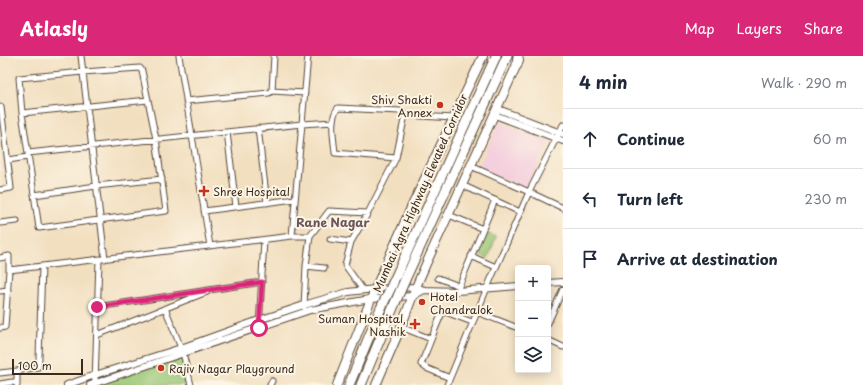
<!DOCTYPE html>
<html lang="en">
<head>
<meta charset="utf-8">
<style>
	body { margin:0; font-family:"Playpen Sans",sans-serif; background:#f2f2f3; color:#1f2937 }
	.controls { position:absolute; right:12px; bottom:12px; display:grid; overflow:hidden; border-radius:4px; box-shadow:0 2px 10px #0003 }
	.controls button { width:36px; height:36px; display:grid; place-items:center; padding:0; border:0; border-bottom:1px solid #e0e1e3; background:#fff; color:#1f2937; font:20px sans-serif }
	.scale { position:absolute; left:12px; bottom:10px; width:71px; box-sizing:border-box; padding-left:4px; border:2px solid #3b2a1e; border-top:0; font-size:11px; line-height:14px; white-space:nowrap; color:#3b2a1e; -webkit-text-stroke:3px #fcf5e5; paint-order:stroke }
	.stop { position:absolute; width:12px; height:12px; margin:-9px; border:3px solid #db2777; border-radius:50%; background:#fff }
	.stop.end { background:#db2777; border-color:#fff; box-shadow:0 1px 4px #0008 }
	.list { margin:0; padding:0; list-style:none }
	h2 { display:flex; justify-content:space-between; align-items:center; height:52px; margin:0; padding:0 16px; font-size:17px }
	h2 small { font-size:13px; font-weight:400; color:#747a83 }
	.list li { display:grid; grid-template-columns:26px 1fr auto; gap:12px; align-items:center; box-sizing:border-box; height:60px; padding:0 16px; border-top:1px solid #e0e1e3 }
	.list b { display:block; font-size:15px; white-space:nowrap }
	.list em { font-size:13px; font-style:normal; color:#747a83 }
	.icon { flex:none; width:22px; height:22px; fill:none; stroke:currentColor; stroke-width:2; stroke-linecap:round; stroke-linejoin:round }
	.map { position:relative; flex:none; width:563px; height:329px; overflow:hidden }
	header { display:flex; align-items:center; gap:24px; box-sizing:border-box; height:56px; padding:0 20px; background:#db2777; color:#fff }
	header strong { font-size:19px }
	nav { display:flex; gap:22px; margin-inline-start:auto; font-size:14px }
	main { display:flex }
	aside { flex:1; background:#fff }
	.map>svg:first-child { display:block }
	.built { fill:#f4cfdd }
	.green { fill:#98c674; stroke:#6a7849 }
	.lines { fill:none; stroke-linecap:round; stroke-linejoin:round }
	.minor-casing { stroke:#564536; stroke-width:7 }
	.tertiary-casing { stroke:#564536; stroke-width:8 }
	.primary-casing { stroke:#564536; stroke-width:10 }
	.motorway-casing { stroke:#564536; stroke-width:11 }
	.minor { stroke:#fff; stroke-width:5 }
	.tertiary { stroke:#fff; stroke-width:6 }
	.primary { stroke:#fff; stroke-width:8 }
	.motorway { stroke:#fff; stroke-width:9 }
	.motorway-bridge-casing { stroke:#564536; stroke-width:11; stroke-linecap:butt }
	.motorway-bridge { stroke:#fff; stroke-width:9 }
	.route { stroke:#db2777; stroke-width:5 }
	.poi-dot { fill:#c8321e; stroke:#fcf5e5; stroke-width:1.5 }
	.labels { text-anchor:middle; dominant-baseline:central; stroke-width:4; stroke-linejoin:round; paint-order:stroke }
	.poi-label { font-size:11px; fill:#3b2a1e; stroke:#fcf5e5; text-anchor:start }
	.street-label { font-size:11px; fill:#3b2a1e; stroke:#fcf5e5 }
	.neighbourhood-label { font-size:12px; font-weight:bold; fill:#6b565c; stroke:#fcf5e5 }
</style>
</head>
<body>
<header>
<strong>Atlasly</strong>
<nav><a>Map</a><a>Layers</a><a>Share</a></nav>
</header>
<main>
<div class="map">
<svg width="563" height="329" viewBox="0 0 563 329">
	<rect width="100%" height="100%" fill="#fcf5e5"/>
	<filter id="ink" filterUnits="userSpaceOnUse"><feTurbulence type="fractalNoise" baseFrequency=".025" numOctaves="2"/><feDisplacementMap in="SourceGraphic" scale="8" xChannelSelector="R" yChannelSelector="G"/><feConvolveMatrix kernelMatrix="1 2 1 2 8 2 1 2 1" color-interpolation-filters="sRGB"/></filter>
	<filter id="wash" filterUnits="userSpaceOnUse"><feTurbulence type="fractalNoise" baseFrequency=".012" numOctaves="4" result="noise"/><feDisplacementMap in="SourceGraphic" scale="16" xChannelSelector="R" yChannelSelector="G"/><feGaussianBlur stdDeviation="0.9" result="paint"/><feColorMatrix in="noise" values="0 0 0 0 0 0 0 0 0 0 0 0 0 0 0 0 0 1.4 0 .05"/><feComposite in="paint" operator="in"/></filter>
	<g filter="url(#wash)">
		<rect width="100%" height="100%" fill="#f2dfc0"/>
		<path class="built" d="M500,66l50,20 -23,46 -50,-19z"/>
		<path class="green" d="M485,177l11,4 -8,21 -11,-4z
			M183,297l1,32h-94z"/>
	</g>
	<g filter="url(#ink)">
		<g class="lines">
			<defs>
				<path id="minor" d="M81,0l24,203
					M179,0l31,190
					M140,12l2,3 14,68 10,72 -127,17 -17,-115 -3,-35 64,-6z
					M272,35l2,-35
					M186,45l83,-8 3,-2 33,2
					M22,57l126,-13
					M258,72l9,75
					M227,76l9,75
					M28,97l274,-29 31,-2
					M396,102l-61,-5c-1,-13 -6,-35 3,-45l62,3 5,4
					M8,104l20,-3
					M471,110l58,26 34,16
					M462,129l58,27
					M0,134l11,-2 -10,-81
					M34,139l62,-9 66,-7
					M204,155l91,-12
					M449,159l34,14
					M0,167l17,-2
					M292,180l16,-180
					M330,183l21,3
					M471,200l25,11
					M0,202l9,-2v14
					M306,210l18,2
					M438,222l21,8
					M363,234l-18,-25 6,-23 17,-29 28,-55 9,-43 48,3
					M0,235l8,-1
					M457,235l38,-91
					M97,251l165,-25
					M304,251l2,-41 4,-30 19,-25 39,2
					M165,252l18,45 8,32
					M477,256l41,16
					M548,267l15,-34
					M401,271l30,12
					M0,272l5,-1 4,-57 283,-34h18
					M259,272l5,-88
					M97,279l110,-43
					M548,284l15,7
					M0,317l17,-2
					M450,322l-24,-10 -5,-4c8,-18 14,-36 22,-53l29,11
					M95,327l4,-123
					M0,328l12,-2 5,1
					M17,329v-14l21,-4 1,-9 3,-92
					M270,329l2,-4
					M447,329l40,-97 42,-96 34,-67"/>
				<path id="tertiary" d="M498,53l65,25
					M495,59l68,26
					M548,227l15,-1
					M396,241l17,-1 11,-6
					M67,329l28,-10 86,-27 78,-28 45,-15 44,-13 27,-3 41,-2 8,3 33,1 61,-5
					M90,329l220,-75 60,-11 17,-1"/>
				<path id="primary" d="M337,329l38,-96 35,-79 73,-154
					M376,329l25,-58 15,-40 10,-23 93,-204"/>
				<path id="motorway" d="M517,9l1,-9
					M404,226l103,-226
					M393,227l103,-227
					M349,329l32,-77
					M361,329l34,-82"/>
			</defs>
			<use href="#minor" class="minor-casing"/>
			<use href="#tertiary" class="tertiary-casing"/>
			<use href="#primary" class="primary-casing"/>
			<use href="#motorway" class="motorway-casing"/>
			<use href="#minor" class="minor"/>
			<use href="#tertiary" class="tertiary"/>
			<use href="#primary" class="primary"/>
			<use href="#motorway" class="motorway"/>
			<defs>
				<path id="motorway-bridge" d="M395,247l9,-21
					M381,252l12,-25"/>
			</defs>
			<use href="#motorway-bridge" class="motorway-bridge-casing"/>
			<use href="#motorway-bridge" class="motorway-bridge"/>
		</g>
	</g>
	<g class="lines" filter="url(#ink)">
		<path class="route" d="M97,251l165,-25 -3,46"/>
	</g>
	<g class="poi-dot">
		<circle cx="440" cy="49" r="4"/>
		<path d="M202 129h4v4h4v4h-4v4h-4v-4h-4v-4h4z"/>
		<circle cx="422" cy="246" r="4"/>
		<path d="M413 262h4v4h4v4h-4v4h-4v-4h-4v-4h4z"/>
		<circle cx="161" cy="312" r="4"/>
	</g>
	<g class="labels">
		<g class="poi-label">
			<text x="432" y="43" text-anchor="end">Shiv Shakti<tspan x="432" dy="13">Annex</tspan></text>
			<text x="213" y="135">Shree Hospital</text>
			<text x="430" y="240">Hotel<tspan x="430" dy="13">Chandralok</tspan></text>
			<text x="406" y="262" text-anchor="end">Suman Hospital,<tspan x="406" dy="13">Nashik</tspan></text>
			<text x="169" y="312">Rajiv Nagar Playground</text>
		</g>
		<g class="street-label">
			<text transform="translate(420 137) rotate(-66)">Mumbai Agra Highway Elevated Corridor</text>
		</g>
		<g class="neighbourhood-label">
			<text x="333" y="166">Rane Nagar</text>
		</g>
	</g>
</svg>
<div class="controls">
<button>+</button>
<button>−</button>
<button><svg class="icon" aria-label="layers" viewBox="0 0 24 24"><path d="M12 4l9 5-9 5-9-5zM3 14l9 5 9-5"/></svg></button>
</div>
<div class="scale">100 m</div>
<div class="stop" style="left:259px;top:272px"></div>
<div class="stop end" style="left:97px;top:251px"></div>
</div>
<aside>
<h2>4 min<small>Walk · 290 m</small></h2>
<ul class="list">
<li><svg class="icon" aria-label="ahead" viewBox="0 0 24 24"><path d="M12 20V5M6 11l6-6 6 6"/></svg><div><b>Continue</b></div><em>60 m</em></li>
<li><svg class="icon" aria-label="left" viewBox="0 0 24 24"><path d="M17 20v-9H6M10 6l-5 5 5 5"/></svg><div><b>Turn left</b></div><em>230 m</em></li>
<li><svg class="icon" aria-label="arrive" viewBox="0 0 24 24"><path d="M6 21V4h12l-3 4 3 4H6"/></svg><div><b>Arrive at destination</b></div></li>
</ul>
</aside>
</main>
</body>
</html>
